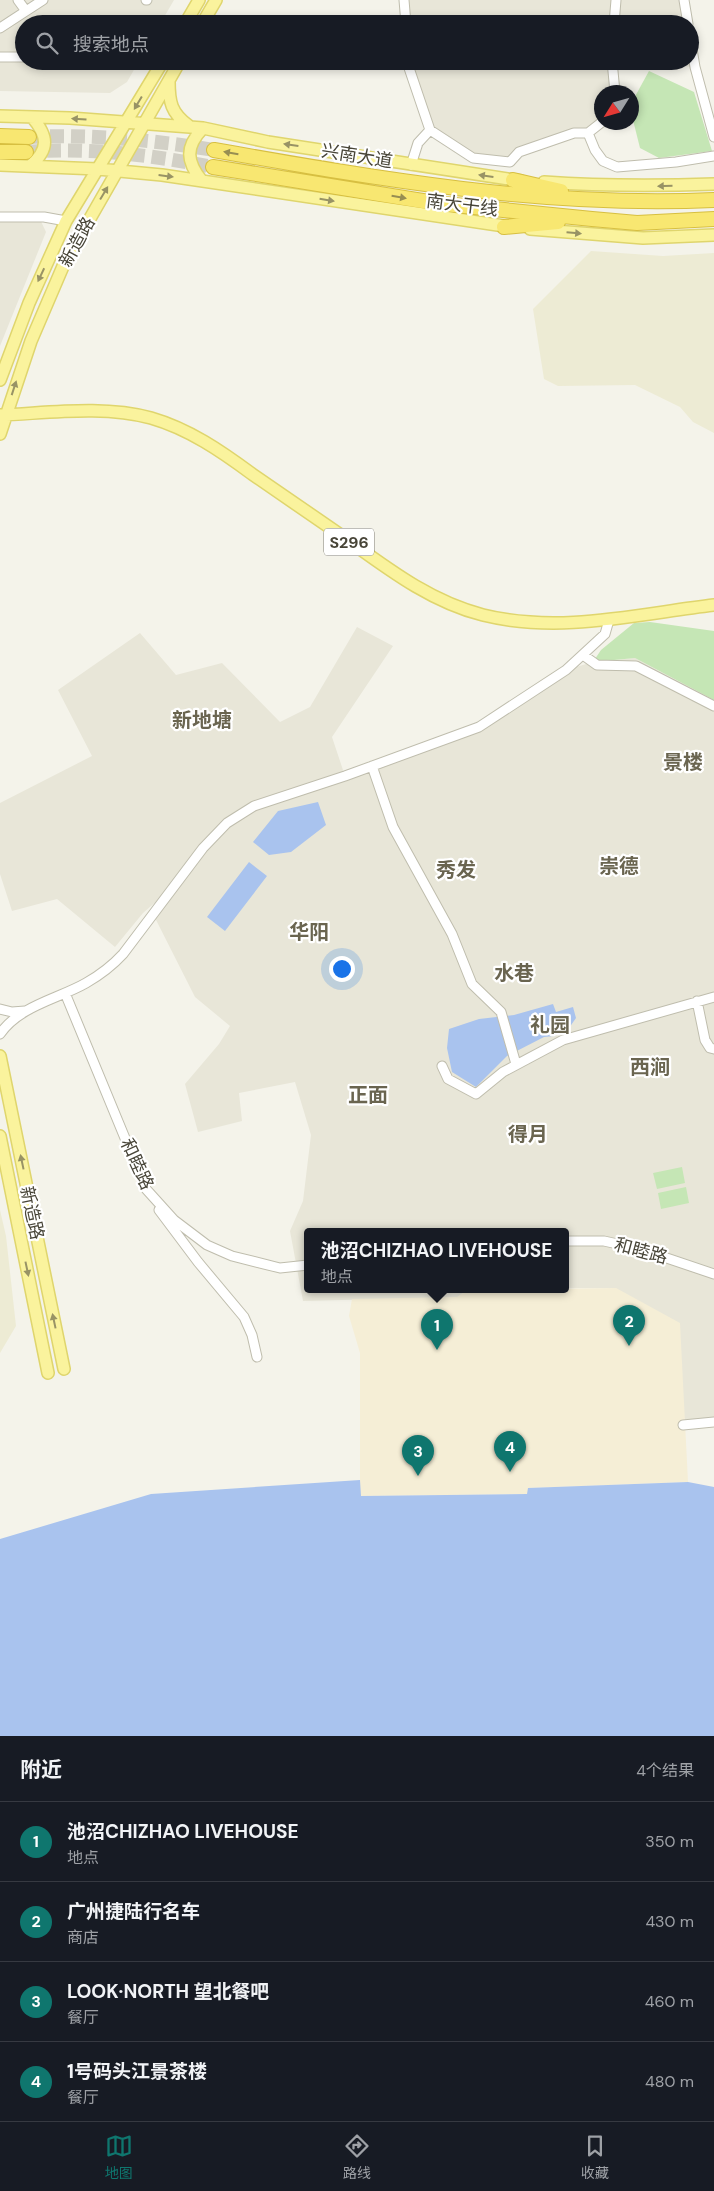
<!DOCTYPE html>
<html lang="zh">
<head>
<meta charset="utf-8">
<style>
	body { margin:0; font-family:"DM Sans","Noto Sans SC",sans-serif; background:#242831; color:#f1f3f6 }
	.compass { position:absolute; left:594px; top:85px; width:45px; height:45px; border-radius:50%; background:#171b24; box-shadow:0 2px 8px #0003; rotate:233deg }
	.you { position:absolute; left:341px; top:968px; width:18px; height:18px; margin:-12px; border:4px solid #fff; border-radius:50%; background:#1a73e8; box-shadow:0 0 0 8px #1a73e833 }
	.badge { display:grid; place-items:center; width:32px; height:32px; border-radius:50%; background:#0f766e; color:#fff; font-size:16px; font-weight:700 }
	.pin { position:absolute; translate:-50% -41px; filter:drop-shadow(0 1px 2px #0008) }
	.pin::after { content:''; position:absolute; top:26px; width:18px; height:15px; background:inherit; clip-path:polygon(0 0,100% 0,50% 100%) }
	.popup { position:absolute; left:304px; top:1228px; width:265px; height:65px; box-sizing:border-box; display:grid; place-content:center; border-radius:5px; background:#171b24; filter:drop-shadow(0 1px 4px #0005); font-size:16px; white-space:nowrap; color:#9ea1a6 }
	.popup b { font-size:19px; color:#f1f3f6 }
	.popup::after { content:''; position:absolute; left:50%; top:100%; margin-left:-10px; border:10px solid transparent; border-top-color:#171b24 }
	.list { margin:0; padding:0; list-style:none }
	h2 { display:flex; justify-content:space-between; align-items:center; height:65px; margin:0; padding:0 20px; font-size:21px }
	h2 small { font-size:16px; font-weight:400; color:#9ea1a6 }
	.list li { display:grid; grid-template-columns:32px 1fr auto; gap:15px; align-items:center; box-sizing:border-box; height:80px; padding:0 20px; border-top:1px solid #363941 }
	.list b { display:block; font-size:19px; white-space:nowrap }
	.list p { margin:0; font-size:16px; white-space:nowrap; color:#9ea1a6 }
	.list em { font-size:16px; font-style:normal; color:#9ea1a6 }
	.icon { flex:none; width:28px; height:28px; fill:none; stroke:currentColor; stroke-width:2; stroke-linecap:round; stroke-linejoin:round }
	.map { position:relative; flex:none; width:714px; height:1736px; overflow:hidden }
	.search { position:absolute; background:#171b24; box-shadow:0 2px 8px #0003; left:15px; right:15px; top:15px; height:55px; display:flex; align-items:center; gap:12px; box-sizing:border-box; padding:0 18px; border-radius:28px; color:#9ea1a6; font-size:19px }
	.sheet { height:385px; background:#171b24 }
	nav { display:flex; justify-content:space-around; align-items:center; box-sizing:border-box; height:70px; border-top:1px solid #363941; background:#171b24; font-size:14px; color:#9ea1a6 }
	nav a { display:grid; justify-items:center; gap:2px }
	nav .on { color:#0f766e }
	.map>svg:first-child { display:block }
	.residential { fill:#e8e6d8 }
	.commercial { fill:#f5eed6 }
	.education { fill:#edebd4 }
	.green { fill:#c5e6b5 }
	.water { fill:#a9c3ee }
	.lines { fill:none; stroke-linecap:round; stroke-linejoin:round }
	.highway-tunnel { stroke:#d2d0c6; stroke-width:14; stroke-dasharray:14 7; stroke-linecap:butt }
	.minor-casing { stroke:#bfbdad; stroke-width:11 }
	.major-casing { stroke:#dfd56d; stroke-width:14 }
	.highway-casing { stroke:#d7bf41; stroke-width:16 }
	.minor { stroke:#fff; stroke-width:9 }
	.major { stroke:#faf39d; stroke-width:11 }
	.highway { stroke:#f8e771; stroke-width:14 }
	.oneway { fill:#989365 }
	.oneway2 { fill:#978e52 }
	.labels { text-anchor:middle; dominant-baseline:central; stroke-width:4.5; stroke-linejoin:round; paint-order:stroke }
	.shield { fill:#fff; stroke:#7f7d74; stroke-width:1 }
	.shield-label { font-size:16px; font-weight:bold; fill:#484538 }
	.street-label { font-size:18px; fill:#484538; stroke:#fff }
	.quarter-label { font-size:20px; font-weight:bold; fill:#6a6550; stroke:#fff }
</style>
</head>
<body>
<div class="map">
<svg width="714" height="1736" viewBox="0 0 714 1736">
	<rect width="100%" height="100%" fill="#f4f3ea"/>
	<path class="residential" d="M0,0h174l-14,24h-136v37h115l-12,21 -17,11 -110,-2z
		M404,0h280l4,24h-282z
		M409,61h203l3,31h-13l-1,30 -13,11 -69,19 -9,10 -37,-4 -43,-28z
		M616,61h74l5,6z
		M38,215l8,17 -46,114v-130z
		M357,627l36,19 -61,91 13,39 134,-49 87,-57 27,-8 42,-4 79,42v721l-27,2 -71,-135h-50v-57h-258v58h234l-75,1 -9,7 -155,4 -13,-70 13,-30 8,-66 -16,-53 -56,11 3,28 -44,11 -13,-48 34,-40 11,-18 -35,-29 -42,-83 21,-28 -31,27 -28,34 -58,-48 -45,12 -12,-37v-71l92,-47 -34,-66 82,-57 36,42 46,-12 58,59 30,-15z"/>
	<path class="commercial" d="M616,1288l64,35 8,159 -160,6v6l-168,2v-143l-11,-37 3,-17 105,-2 10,-7z"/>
	<path class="education" d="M591,251l72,5 51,-3v180l-21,-11 -13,-15 -45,-22 -77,1 -14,-7 -11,-70z
		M0,1210l6,26 10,90 -16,27z"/>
	<path class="green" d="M649,71l45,21 18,59 -53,7 -19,-10 -8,-32v-14z
		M650,622l64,9v69l-79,-42 -42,4 8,-12 33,-27z
		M682,1167l3,16 -28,6 -4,-16z
		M686,1187l3,16 -28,6 -3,-16z"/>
	<path class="water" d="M318,802l8,23 -35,27 -22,3 -16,-13 25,-31z
		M249,862l18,14 -42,55 -18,-14z
		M553,1004l3,8 17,-5 3,11 -7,10 -15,8 -10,1 -37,19 -31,31 -24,-15 -5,-24 2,-19 30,-10 35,-4z
		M360,1480l1,16 166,-2 1,-6 160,-6 26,5v249h-714v-197l151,-45z"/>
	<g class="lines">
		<path class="highway-tunnel" d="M29,137c62,-3 124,3 185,13
			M26,152c63,-5 125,3 187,15"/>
		<defs>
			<path id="minor" d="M18,0l8,11
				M146,0h1
				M404,0l2,24
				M684,0l4,24
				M614,24l2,-24
				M0,28l43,-28
				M690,37l5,30 19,70
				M0,57h24
				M409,61v7l21,62 43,28 37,4 9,-10 55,-19h14l14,-11
				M612,61l3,31
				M588,133l7,17 8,11 14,6 59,-5 38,-6
				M411,165l7,-22 12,-13
				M0,217h44l22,4
				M583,655l14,10 39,1 78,40
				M372,766l21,61 59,107 20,50 29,28 15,52
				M65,993l81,196 28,31 33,25 25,11 48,12 28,-3
				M697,1001l8,39 5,8 4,1
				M0,1009l12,3 13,-1
				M0,1034c19,-28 58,-35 86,-51 14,-8 26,-17 37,-29l80,-106 24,-25 27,-17 91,-30 134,-49 87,-57 39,-36 4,-14
				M442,1066l6,13 28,15 27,-22 60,-32 151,-43
				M159,1210l39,52 46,55 8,18 5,22
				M566,1241h38l36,8 74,25
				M683,1425l31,-3"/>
			<path id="major" d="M185,24l14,-24
				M202,24l14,-24
				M169,81c0,21 2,32 20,45
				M0,116l70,2 133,10 65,14 253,39
				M0,165l98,4 64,6 349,52
				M30,166c20,-17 18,-30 2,-49
				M202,181c-16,-20 -17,-34 1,-53
				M544,182c57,4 113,4 170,2
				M530,229l113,9 71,-3
				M0,380l29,-77 37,-82 97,-160
				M0,415c49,-2 103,-10 151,3 38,11 70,33 101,56 31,21 62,43 93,64 43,31 86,64 138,77 77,19 155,-1 231,-10
				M0,434l31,-93 33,-77 116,-203
				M0,1056l64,313
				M0,1136l48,237"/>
			<path id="highway" d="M0,136l29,1
				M214,150c165,29 331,58 500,50
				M0,152h26
				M213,167l222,36 157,16 45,4 77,-4
				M513,180l48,11
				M504,227l54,-5"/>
		</defs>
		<use href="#minor" class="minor-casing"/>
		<use href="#major" class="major-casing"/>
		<use href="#highway" class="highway-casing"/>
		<use href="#minor" class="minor"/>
		<use href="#major" class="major"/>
		<use href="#highway" class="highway"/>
	</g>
	<defs><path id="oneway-solid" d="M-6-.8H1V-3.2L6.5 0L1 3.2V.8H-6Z" transform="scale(1.25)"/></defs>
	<g class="oneway">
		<use href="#oneway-solid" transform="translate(138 103) rotate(121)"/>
		<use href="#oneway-solid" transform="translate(79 119) rotate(-176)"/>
		<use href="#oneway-solid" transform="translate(291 145) rotate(-172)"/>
		<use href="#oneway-solid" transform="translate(166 176) rotate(7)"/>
		<use href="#oneway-solid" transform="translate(486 176) rotate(-172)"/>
		<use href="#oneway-solid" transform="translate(665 186) rotate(178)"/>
		<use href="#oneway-solid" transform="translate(104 193) rotate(-59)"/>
		<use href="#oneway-solid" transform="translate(327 200) rotate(9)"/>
		<use href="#oneway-solid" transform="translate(574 233) rotate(5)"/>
		<use href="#oneway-solid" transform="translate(41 275) rotate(115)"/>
		<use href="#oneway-solid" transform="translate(14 388) rotate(-72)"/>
		<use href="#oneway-solid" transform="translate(22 1162) rotate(-102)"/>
		<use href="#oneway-solid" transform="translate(27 1269) rotate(78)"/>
		<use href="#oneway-solid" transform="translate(54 1321) rotate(-102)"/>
	</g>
	<g class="oneway2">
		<use href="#oneway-solid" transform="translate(231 153) rotate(-170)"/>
		<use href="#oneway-solid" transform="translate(399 197) rotate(10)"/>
	</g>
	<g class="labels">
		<rect class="shield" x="324" y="528.5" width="50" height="27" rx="4"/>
		<g class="shield-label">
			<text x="349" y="542">S296</text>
		</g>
		<g class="street-label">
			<text transform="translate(357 156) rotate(9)">兴南大道</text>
			<text transform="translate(462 205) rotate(7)">南大干线</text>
			<text transform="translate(77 242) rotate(-61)">新造路</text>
			<text transform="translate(137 1164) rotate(65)">和睦路</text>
			<text transform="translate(32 1213) rotate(78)">新造路</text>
			<text transform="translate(641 1251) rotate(15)">和睦路</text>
		</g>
		<g class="quarter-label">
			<text x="202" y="720">新地塘</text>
			<text x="683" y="762">景楼</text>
			<text x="619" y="866">崇德</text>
			<text x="456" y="870">秀发</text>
			<text x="309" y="932">华阳</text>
			<text x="514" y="973">水巷</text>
			<text x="550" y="1025">礼园</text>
			<text x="650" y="1067">西涧</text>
			<text x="368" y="1095">正面</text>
			<text x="528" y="1134">得月</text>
		</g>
	</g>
</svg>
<svg class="compass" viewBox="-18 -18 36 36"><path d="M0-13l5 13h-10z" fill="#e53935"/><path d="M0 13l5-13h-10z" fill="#9ea1a6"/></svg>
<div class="you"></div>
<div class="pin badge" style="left:437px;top:1350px">1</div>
<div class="popup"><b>池沼CHIZHAO LIVEHOUSE</b>地点</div>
<div class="pin badge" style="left:629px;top:1346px">2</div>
<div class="pin badge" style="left:418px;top:1476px">3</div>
<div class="pin badge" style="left:510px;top:1472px">4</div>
<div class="search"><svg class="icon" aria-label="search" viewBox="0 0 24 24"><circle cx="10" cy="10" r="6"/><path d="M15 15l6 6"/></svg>搜索地点</div>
</div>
<section class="sheet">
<h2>附近<small>4个结果</small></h2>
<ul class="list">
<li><span class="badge">1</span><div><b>池沼CHIZHAO LIVEHOUSE</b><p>地点</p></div><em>350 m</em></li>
<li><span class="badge">2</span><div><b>广州捷陆行名车</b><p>商店</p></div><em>430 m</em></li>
<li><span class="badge">3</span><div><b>LOOK·NORTH 望北餐吧</b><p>餐厅</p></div><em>460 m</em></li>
<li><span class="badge">4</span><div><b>1号码头江景茶楼</b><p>餐厅</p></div><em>480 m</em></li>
</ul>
</section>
<nav>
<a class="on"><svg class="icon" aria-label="map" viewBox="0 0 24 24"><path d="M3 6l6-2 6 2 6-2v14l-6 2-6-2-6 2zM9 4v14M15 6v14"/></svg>地图</a>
<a><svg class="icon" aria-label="directions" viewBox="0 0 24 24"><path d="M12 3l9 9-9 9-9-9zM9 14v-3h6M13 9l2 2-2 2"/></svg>路线</a>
<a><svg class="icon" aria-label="saved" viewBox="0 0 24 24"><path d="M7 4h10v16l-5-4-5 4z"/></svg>收藏</a>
</nav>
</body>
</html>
